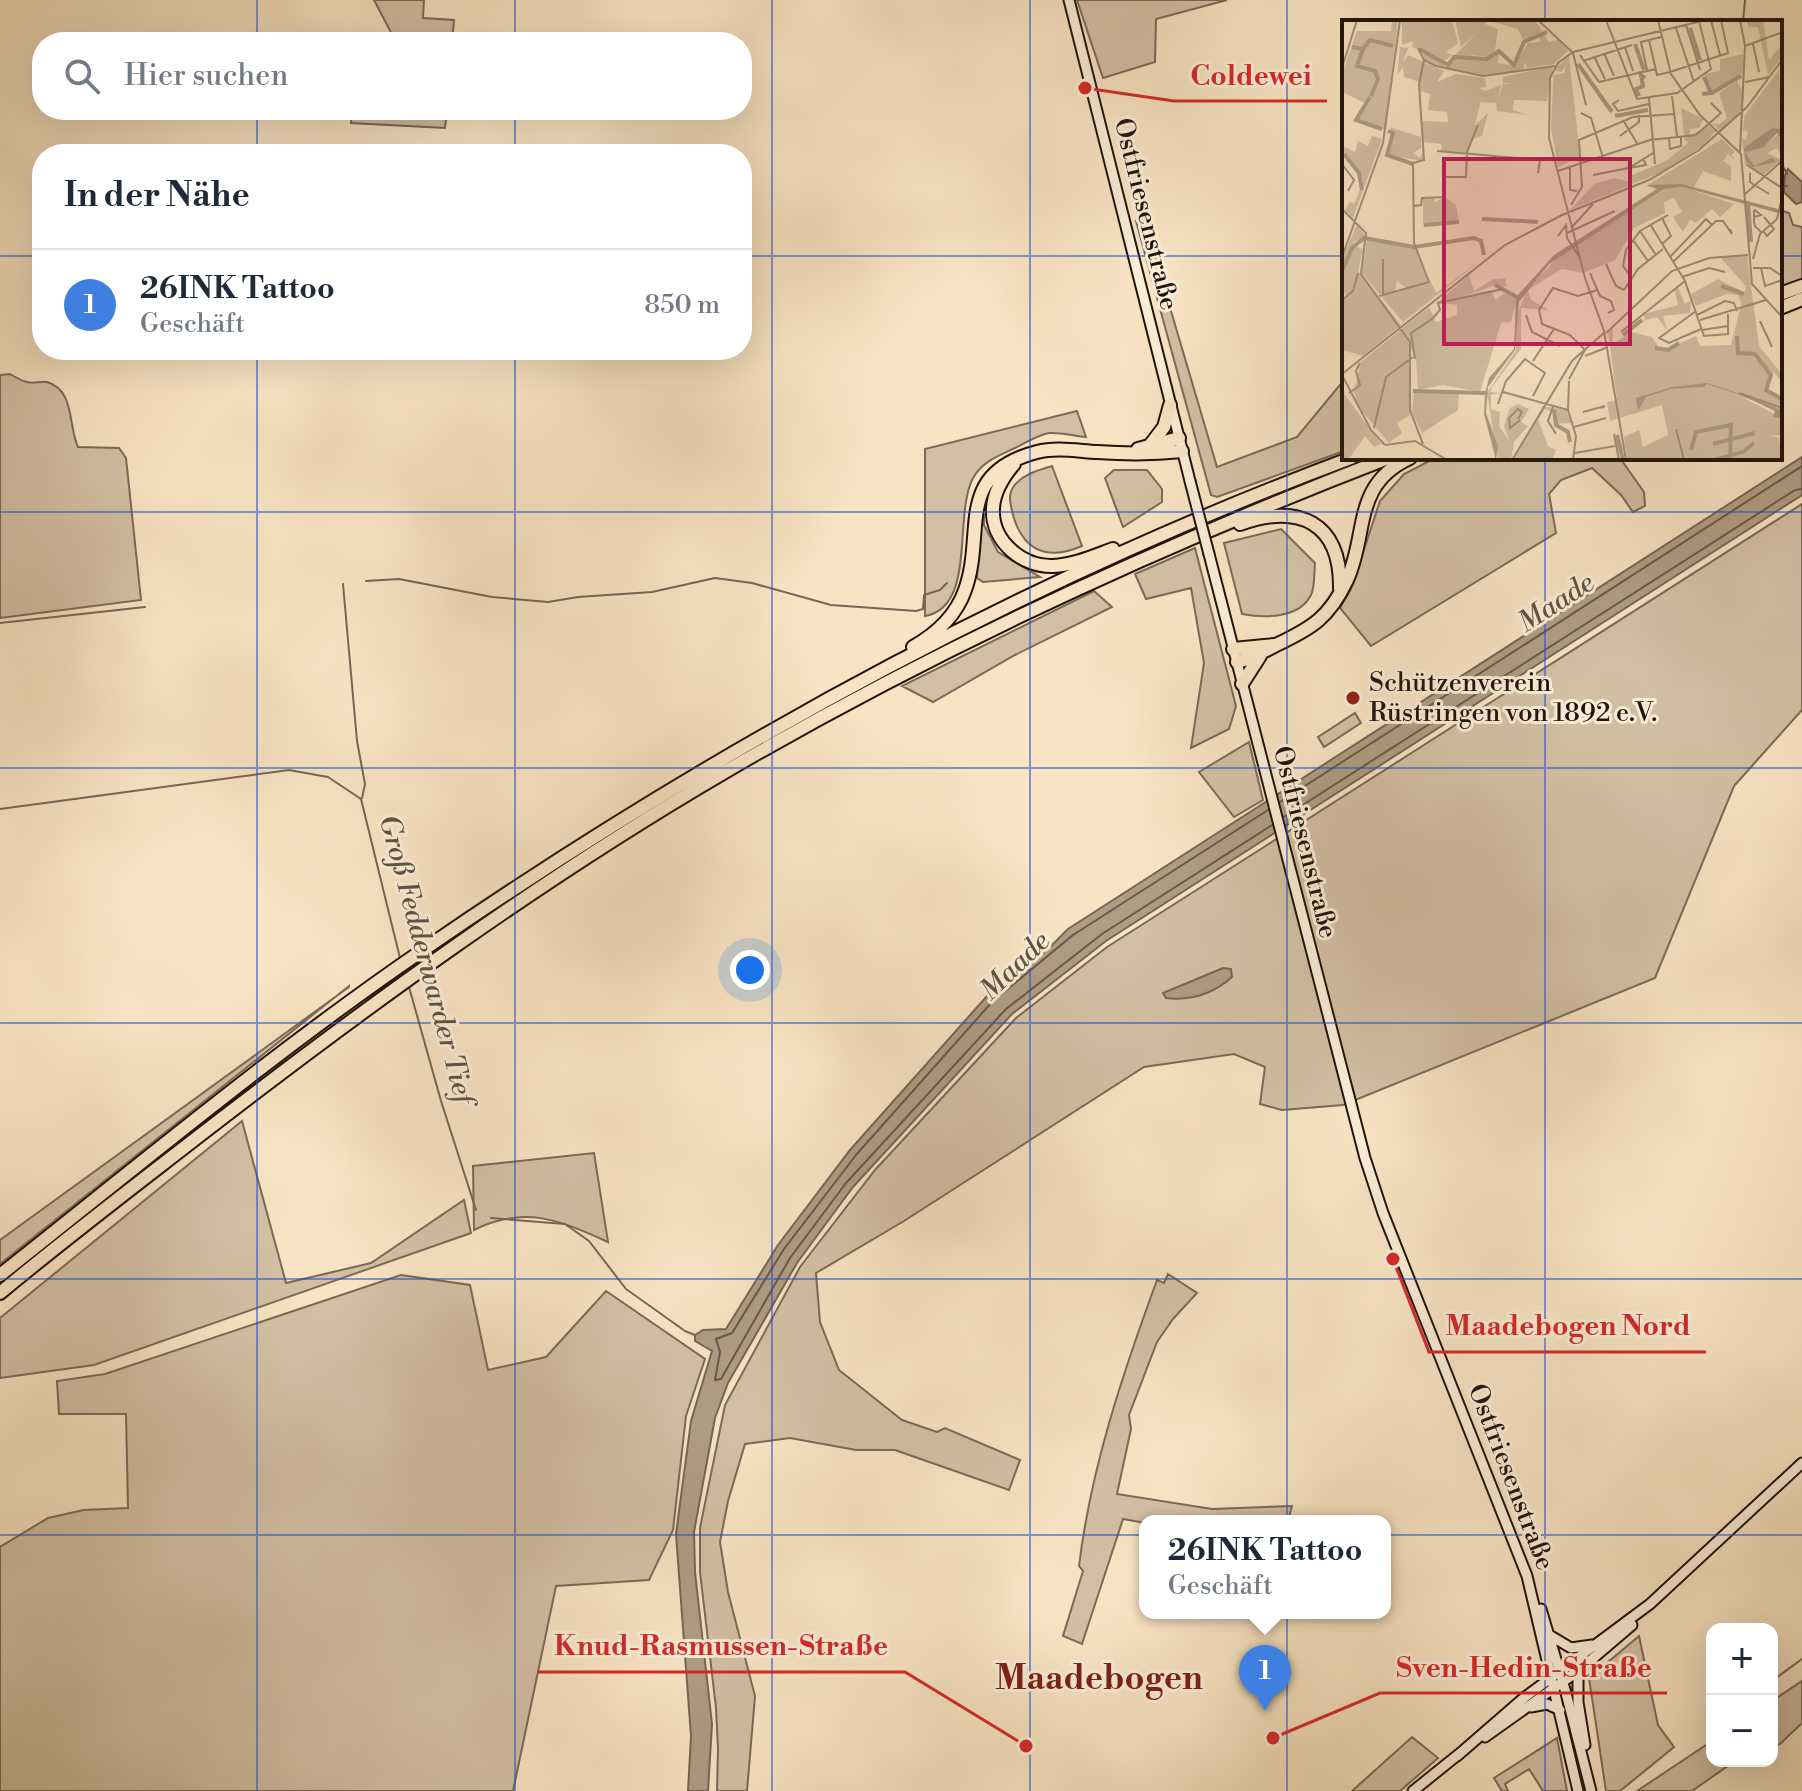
<!DOCTYPE html>
<html lang="de">
<head>
<meta charset="utf-8">
<style>
	body { margin:0; font-family:"Libre Bodoni",serif; background:#f6f6f7; color:#1f2937 }
	.controls { position:absolute; right:24px; bottom:24px; display:grid; overflow:hidden; border-radius:16px; box-shadow:0 8px 32px #0002 }
	.controls button { width:72px; height:72px; display:grid; place-items:center; padding:0; border:0; border-bottom:2px solid #e0e1e3; background:#fff; color:#1f2937; font:40px sans-serif }
	.you { position:absolute; left:750px; top:970px; width:28px; height:28px; margin:-20px; border:6px solid #fff; border-radius:50%; background:#1a73e8; box-shadow:0 0 0 12px #1a73e833 }
	.badge { display:grid; place-items:center; width:52px; height:52px; border-radius:50%; background:#8f2418; color:#fff; font-size:26px; font-weight:700 }
	.pin { position:absolute; translate:-50% -66px; filter:drop-shadow(0 2px 4px #0008) }
	.pin::after { content:''; position:absolute; top:42px; width:28px; height:24px; background:inherit; clip-path:polygon(0 0,100% 0,50% 100%) }
	.popup { position:absolute; left:1139px; top:1515px; width:252px; height:104px; box-sizing:border-box; display:grid; place-content:center; border-radius:16px; background:#fff; filter:drop-shadow(0 2px 6px #0005); font-size:26px; white-space:nowrap; color:#747a83 }
	.popup b { font-size:30px; color:#1f2937 }
	.popup::after { content:''; position:absolute; left:50%; top:100%; margin-left:-16px; border:16px solid transparent; border-top-color:#fff }
	.list { margin:0; padding:0; list-style:none }
	h2 { display:flex; justify-content:space-between; align-items:center; height:104px; margin:0; padding:0 32px; font-size:34px }
	h2 small { font-size:26px; font-weight:400; color:#747a83 }
	.list li { display:grid; grid-template-columns:52px 1fr auto; gap:24px; align-items:center; box-sizing:border-box; height:112px; padding:0 32px; border-top:2px solid #e0e1e3 }
	.list b { display:block; font-size:30px; white-space:nowrap }
	.list p { margin:0; font-size:26px; white-space:nowrap; color:#747a83 }
	.list em { font-size:26px; font-style:normal; color:#747a83 }
	.icon { flex:none; width:44px; height:44px; fill:none; stroke:currentColor; stroke-width:2; stroke-linecap:round; stroke-linejoin:round }
	.map { position:relative; flex:none; width:1802px; height:1791px; overflow:hidden }
	.search { position:absolute; background:#fff; box-shadow:0 8px 32px #0002; left:32px; top:32px; width:720px; height:88px; display:flex; align-items:center; gap:20px; box-sizing:border-box; padding:0 28px; border-radius:32px; color:#747a83; font-size:30px }
	.panel { position:absolute; background:#fff; box-shadow:0 8px 32px #0002; left:32px; top:144px; width:720px; height:216px; border-radius:32px }
	.map>svg:first-child { display:block }
	.green { fill:#d3c0a4; stroke:#7a6a58; stroke-width:2 }
	.water { fill:#af9d85; stroke:#766655; stroke-width:2 }
	.lines { fill:none; stroke-linecap:round; stroke-linejoin:round }
	.shore { stroke:#685848; stroke-width:2 }
	.stream { stroke:#766655; stroke-width:2 }
	.secondary-casing { stroke:#20130c; stroke-width:13 }
	.highway-casing { stroke:#20130c; stroke-width:16 }
	.secondary { stroke:#faedd8; stroke-width:9 }
	.highway { stroke:#f8e4c3; stroke-width:12 }
	.secondary-bridge-casing { stroke:#20130c; stroke-width:13; stroke-linecap:butt }
	.secondary-bridge { stroke:#faedd8; stroke-width:9 }
	.grid { fill:none; stroke:#1d4ed8; stroke-width:2; stroke-opacity:0.55 }
	.poi-dot { fill:#8f2418; stroke:#faedd8; stroke-width:3 }
	.labels { text-anchor:middle; dominant-baseline:central; stroke-width:6; stroke-linejoin:round; paint-order:stroke }
	.street-label { font-size:26px; fill:#20130c; stroke:#faedd8 }
	.poi-label { font-size:26px; fill:#20130c; stroke:#faedd8; text-anchor:start }
	.water-label { font-size:28px; font-style:italic; fill:#605142; stroke:#faedd8 }
	.district-label { font-size:34px; font-weight:bold; fill:#7a1f14; stroke:#faedd8 }
	.inset-river { fill:none; stroke:#af9d85; stroke-width:4 }
	.inset-road { fill:none; stroke:#a2907a; stroke-width:2 }
	.view { fill:#c2185b; fill-opacity:0.15; stroke:#c2185b; stroke-width:4 }
	.inset-edge { fill:none; stroke:#20130c; stroke-width:4 }
	.leader { fill:none; stroke:#d62828; stroke-width:3 }
	.callout-dot { fill:#d62828; stroke:#faedd8; stroke-width:3 }
	.callout-label { font-size:28px; text-anchor:middle; font-weight:bold; fill:#d62828; stroke:#faedd8; stroke-width:6; stroke-linejoin:round; paint-order:stroke }
</style>
</head>
<body>
<div class="map">
<svg width="1802" height="1791" viewBox="0 0 1802 1791">
	<rect width="100%" height="100%" fill="#f8e4c3"/>
	<filter id="stains"><feTurbulence type="fractalNoise" baseFrequency=".0025" numOctaves="4"/><feColorMatrix values="0 0 0 0 .2 0 0 0 0 .09 0 0 0 0 .02 0 0 0 .5 -.17"/></filter>
	<radialGradient id="worn" r=".72"><stop offset=".6" stop-color="#630" stop-opacity="0"/><stop offset="1" stop-color="#630" stop-opacity=".3"/></radialGradient>
	<path class="green" d="M374,0h50l-1,18 31,2 -2,22h-56z
		M1077,0h150l-71,19 -1,43 -52,16z
		M352,110h95l-2,18 -94,-5z
		M1780,210l9,3 4,12 9,2v55l-22,8z
		M1143,216l74,251 80,-30 47,-57v71l-127,46 -6,-2 -75,-274z
		M10,374c5,3 12,7 17,8 6,2 13,-1 20,0 28,8 21,44 31,65l41,1 7,10 15,142 -141,18v-243z
		M1077,411l9,26c-11,-1 -26,-5 -37,-4 -11,2 -24,10 -34,15 -17,8 -34,14 -43,32 -18,38 4,127 -47,136v-167z
		M1435,458h185l24,34 1,14 -12,6 -12,-17 -29,-27 -31,12 -12,14 7,39 -185,113 -31,-38 11,-19 29,-88 24,-27z
		M1052,466l30,80c-37,16 -61,3 -70,-35 -2,-9 -4,-17 2,-25 9,-12 25,-16 38,-20z
		M1114,470h33l15,19v13l-39,25 -18,-49z
		M1802,504v206l-68,76 -79,192 -312,127 -61,5 -22,-6 5,-37 -31,-13 -90,13 -240,154 -88,52 4,49 19,48 63,50 35,12 8,-4 75,32 -11,30 -114,-40h-39l-66,-12 -45,6 -17,57 -8,41 8,50 27,104 -8,95h-30l1,-42 -2,-41 -16,-136v-44l25,-123 75,-138 75,-97 141,-152 91,-71z
		M980,514l4,1v10l14,27 42,25 -57,5 -6,-4z
		M1281,529l34,34c-1,10 0,24 -4,32 -12,24 -47,23 -69,19l-18,-71z
		M1195,548l41,158 -7,23 -38,19 13,-85 -13,-75 -45,11 -11,-25z
		M1094,591l18,16 -97,48 -82,47 -31,-16z
		M1355,713l6,10 -37,24 -6,-10z
		M1249,742l14,58 -29,17 -35,-45z
		M349,987v-1l-349,278v-24z
		M242,1121l44,162 85,-20 93,-63 7,33 -377,132 -94,13v-60z
		M594,1153l14,89c-48,-22 -83,-37 -134,-12l-1,-64z
		M1168,1274l29,19 -24,26 -16,23 -28,73 2,14 -14,65 95,15 80,-3 -4,15 -143,2 -22,-4 -41,125 -19,-8 20,-65 -4,-5c12,-99 44,-193 78,-286l7,3z
		M401,1275l69,10 18,85 58,-13 60,-66 99,68 -19,57 -13,114 -24,50 -93,6 -43,205h-513v-244l48,-29 36,-8 44,-2 -2,-94h-67l-2,-33 48,-7z
		M1639,1636l19,89 16,22 -54,44h-14l-17,-113z
		M1802,1681v42l-22,21 -8,3v-46z
		M1412,1737l26,21 -38,33h-48z
		M1557,1738l10,53h-24l-14,-22 -24,15 3,7h-6l-8,-13z
		M1712,1741v20h23l-43,30h-55z"/>
	<path class="water" d="M1788,169l14,13v20l-6,2 -12,-12 1,-17z
		M1802,457v38l-696,446 -94,73 -159,173 -56,76 -69,120 -13,35 -21,114 1,40 17,152 -4,67h-20l3,-55 -15,-202 15,-113 21,-70 -17,-10v-6l8,-5 23,-1 52,-84 72,-95 137,-154 64,-50 17,-17z
		M1223,968l8,1 1,8c-19,17 -41,24 -66,21l-3,-5z"/>
	<g class="lines">
		<path class="shore" d="M1280,802l522,-336
			M1268,810l-195,125 -81,67 -136,153 -72,94 -52,84 -16,6 4,13 -5,28 6,-1 69,-121 56,-75 160,-174 96,-75 170,-109
			M1284,817l511,-327 7,-1"/>
		<path class="stream" d="M1743,22l2,-22
			M1780,161l7,13
			M1780,186h7
			M366,581l33,-2 93,18 56,5 30,-5 74,-5 63,-14 37,5 79,22 85,6 7,-2 1,-14 16,-5 7,-7
			M343,584l14,157 8,43 -3,14
			M0,623l145,-16
			M0,809l289,-39 39,7 33,22 39,159
			M409,987l32,114 35,109
			M491,1218l74,6 24,17 37,48 59,42 10,4
			M1772,1681l30,-22"/>
		<defs>
			<path id="secondary" d="M1069,0l121,481
				M1209,554l156,604 18,55 144,363 51,215
				M1541,1609l25,84 25,98
				M1551,1636l20,12 21,-3
				M1578,1671v31l7,43
				M1531,1707l16,-3 13,6
				M1485,1737l93,-66 54,-46
				M1457,1756l68,-59 125,-93 152,-141
				M1413,1791l46,-37"/>
			<path id="highway" d="M1780,294l22,-8
				M1780,308l22,-9
				M1151,444l13,-17 6,-22
				M1138,449l41,-11
				M1014,464c-11,13 -20,27 -21,44 -2,33 29,59 60,58 21,-1 41,-10 60,-17
				M1240,524c59,-21 101,-2 100,65
				M913,647c23,-13 43,-31 52,-57 21,-58 -12,-116 72,-138 19,-5 41,-1 60,0 28,2 58,2 85,-1
				M1233,649l41,-4
				M1237,662c15,-4 26,-10 39,-17 36,-17 53,-27 71,-65 21,-45 5,-96 63,-122
				M1242,684l18,-28
				M0,1275c139,-110 277,-225 423,-325 289,-199 599,-369 928,-492
				M0,1293c65,-54 132,-105 199,-157 168,-130 341,-256 524,-363 212,-124 437,-227 665,-315"/>
		</defs>
		<use href="#secondary" class="secondary-casing"/>
		<use href="#highway" class="highway-casing"/>
		<use href="#secondary" class="secondary"/>
		<use href="#highway" class="highway"/>
		<defs>
			<path id="secondary-bridge" d="M1190,481l19,73"/>
		</defs>
		<use href="#secondary-bridge" class="secondary-bridge-casing"/>
		<use href="#secondary-bridge" class="secondary-bridge"/>
	</g>
	<path class="grid" d="M257,0v42M515,0v42M772,0v1791M1030,0v1791M1287,0v1791M1545,0v22M257,110v44M515,110v44M0,256h42M742,256h602M1780,256h22M257,350v1441M515,350v1441M1545,458v1333M0,512h1802M0,768h1802M0,1023h1802M0,1279h1802M0,1535h1802"/>
	<circle class="poi-dot" cx="1353" cy="698" r="8"/>
	<g class="labels">
		<g class="street-label">
			<text transform="translate(1146 214) rotate(76)">Ostfriesenstraße</text>
			<text transform="translate(1305 842) rotate(76)">Ostfriesenstraße</text>
			<text transform="translate(1511 1477) rotate(69)">Ostfriesenstraße</text>
		</g>
		<g class="poi-label">
			<text x="1369" y="683">Schützenverein<tspan x="1369" dy="30">Rüstringen von 1892 e.V.</tspan></text>
		</g>
		<g class="water-label">
			<text transform="translate(1556 603) rotate(-33)">Maade</text>
			<text transform="translate(426 959) rotate(75)">Groß Fedderwarder Tief</text>
			<text transform="translate(1015 966) rotate(-44)">Maade</text>
		</g>
		<g class="district-label">
			<text x="1099" y="1679">Maadebogen</text>
		</g>
	</g>
	<g transform="translate(1342 20)">
		<rect width="440" height="440" fill="#f8e4c3"/>
		<path d="M50,0h6l-13,110 -28,-10 10,-16 -25,-12v-19l15,-42h34zM60,0h50l6,23 -12,9 6,3 -8,6 1,7 -20,-8 -2,-6 4,-2 -15,-5 1,-6 -11,4zM113,0h80l14,22 9,-2 10,11 -14,13 -27,4 -2,-7 -1,9 -41,5 -37,-7 9,-11 6,1 -7,-2 25,-25 -18,16zM147,1l29,8 6,13 15,-6 1,6 -12,1 -14,23 -16,-3 1,-11 -12,7 -8,1 -8,-5 18,2 6,-7 3,-21 -13,-5zM404,0h17l6,40 13,-16v13l-14,18 -10,-48h-9zM58,27l8,1 -5,14 5,-7 36,16 -7,11 19,-8 29,4 1,9 -7,1 6,3 16,-6 -3,14 5,-15h9l-9,-1v-6l50,-11 -6,35 -33,-1 -1,10 14,5 -30,-4 -1,-8 -15,-1 1,-6 -7,29 13,-12 -6,23 -10,3 -5,13 -25,-1 -1,-7 -18,-2 -1,-21 26,1 -1,-10 -19,-2 2,-16 -10,-3v-9l-16,-5 -1,-10 -6,8zM401,34v19l-31,19 -8,-18 16,-3v-12zM227,36l11,100 -22,11 -7,-39 2,-43 1,-10 11,-2v-6l-4,5 -7,-2zM437,50l3,61 -10,-3 -28,22 21,-4 14,-13 3,22 -5,-7 -10,5 15,7 -19,15 -18,-10 -3,-26 4,1 2,-8 -5,-2 2,-15zM395,61l7,14 -2,15 -21,21 -9,-8 7,2 8,-7 -8,-25zM339,88l22,11 -4,9 -9,1v6h-6zM367,106l7,5 -13,14 -39,26 -94,39 24,-26 21,-6 18,5 -3,-7 36,-15 22,-18 -4,-5zM47,107l32,10v11l-8,5 7,5 3,-6v9l-35,-6 6,-22zM30,116l10,3 -29,79 -8,-8 5,-8 5,1 8,-22 -20,-30 2,-4 10,5 3,-11 10,5zM380,119l13,13 -4,3 6,7 -9,-8 -5,7 8,5v15l-28,-10 -9,16 -46,-2zM341,167l51,17 -14,13 -8,-8 -16,14 -6,-3 -7,12 -10,-15 9,-5 -8,-14 -10,4 1,11 -31,15 -19,32 -32,13 -21,-4 -34,21 3,10 18,10 -28,-2v41l-29,38 -1,5 9,1 -9,2v14l9,3 -1,14 10,14 -5,-14 6,-18 8,-4 11,5 -8,13 7,4 -14,16 -3,18h-13l-11,-67 29,-43v-33l11,-27 31,-33 107,-68zM92,178l1,4 10,-5 11,8 3,16 -36,4v-26zM15,204l9,13 -11,4 -8,15 7,-10 9,3 -5,22 43,54 -38,31 -21,-6v-49l5,-5 -5,-6v-31zM25,220l48,8 13,33 -22,7 -9,-7 -2,11 36,-10 5,11 44,-32 -77,61 -41,-49zM405,236l12,90 23,28v8l-8,-10 -10,16 18,11v11l-40,-13 40,21v18l-13,-1 10,3 3,22h-155l-3,-23 15,-7 4,17 25,-12 -6,-30 -52,16 -3,-19 10,-2 -9,-68 5,-4v16l18,-12 21,5 6,9 11,2 27,-12 4,10 31,-1 15,-59 -26,-29zM127,255l5,16 19,-12 12,-1 2,9 -12,-2 -41,15 31,-9 7,1 3,8 12,-8 10,7 -6,23 -10,1 -21,69 -37,-7 -25,5 -2,-31 -5,-10 -1,66 -13,8 5,10 -13,10 -29,-34 -6,-17 7,-30 68,-55 7,15 21,-7v-10l-19,-3zM376,259l27,14 -4,10 -3,-8 -11,-1 -31,12 -5,-12zM336,267l7,17 6,-4 -1,13 -27,3 4,14 -10,-13 -12,3 -1,-6 34,-9 -4,-16zM0,371l39,53 -7,3 -9,-11 -17,24h-6zM72,372h45l-1,18 -36,23 -10,-21zM201,386l23,4 6,13 -18,1v-11l-9,-4 -7,10 10,27 8,4 -4,10h-39z" fill="#d3c0a4" fill-rule="evenodd"/>
		<path d="M430,108l9,1 1,11 -5,-7 -13,14 -19,5 9,14 18,-8 4,4 -24,5 -6,-6 -2,-13zM339,164l101,26v4l-100,-27 -18,2 -115,75 -30,38 -4,48 -27,37 -2,26 12,33 -2,14 -12,-46 1,-20 4,-16 25,-29 2,-52 38,-42 103,-66 -11,-4zM365,363l34,11 41,16v8l-9,-1 2,-6 -34,-16 -34,-11 -3,3 -33,2 -25,8 -8,14 -2,-13 36,-11z" fill="#af9d85"/>
		<path class="inset-river" d="M348,8l10,32M293,24l9,26M10,27l11,2 7,-9 23,6M21,29l-6,17 18,5 3,8 -7,17M77,29l29,16 6,-8 33,2 12,-8 15,14 10,-23 23,-10M236,44l34,48M370,73l29,-17M360,74l9,-1 -7,-16M297,76l-3,-7 7,-3 -2,-11 4,3M28,77l-14,23 26,9M273,96l33,-6M46,111l5,2 -6,22 26,9M2,134l15,19 3,17M406,184l3,38M140,199l56,3M82,205l35,-3M0,251l10,-23 12,-10 50,9 60,-9 7,3 3,14M153,265l22,12M379,266l23,8M281,315l19,-15M395,316l1,17 17,1 16,21 -5,15 16,9M313,328l13,2 11,-7M71,371l73,2M212,390l2,15 12,7 2,10M275,415l6,25M371,424l42,-11M349,430l5,-18 35,-7 -1,35M372,440l29,-8 11,-9"/>
		<path class="inset-road" d="M196,0l35,33M264,0l31,79 40,-6 34,-24 -12,-48M316,0l13,54 29,41 41,39 11,130 30,33M369,0l9,35M398,0l5,26 -5,106M344,5l14,45M334,8l18,54M307,20l8,35 13,-3 58,-19 -7,-33M411,24l6,28M403,26l35,-13M283,27l8,24M76,28l6,12 12,6 47,10 72,-10M231,33l13,52M262,33l10,23M238,35l19,27 57,-13M252,36l11,23M241,41l49,-16M0,48l15,-48M305,50l-6,-28 20,-5M403,62l25,-5M330,76l5,41M307,78l6,66M277,80l-6,4 5,7 31,-7M239,93l10,5 12,40M281,100l15,25M278,116l19,-14v-7M327,118l1,11 11,-3v-9M95,131l103,9 -2,13M0,144l12,16 -6,11M405,145l35,23M228,147v23l7,1M287,148l17,-3 -3,-7M216,151l92,-31 46,-5 25,-22 -10,-10M408,153v9l19,12M251,155l36,-7 24,-15M403,174l37,-33M229,185l11,-18 -3,-47 54,-23 42,-3M72,186l7,-1 1,-7 23,-1 -1,-20h22l1,-25 11,-27M0,189l24,24 -5,41 49,68v68l13,34M412,197l7,-2 -6,-5 -1,1v11l1,4 7,7M422,197l10,12 -7,7 -3,-4M320,198l9,18 -9,8M308,204l35,57 19,55 24,-2v-20M230,207l21,-23M298,211l16,24M225,213l48,-22M216,216l8,-11 1,13 13,20M291,220l15,21M0,237l41,-114 17,-123M328,237l36,-38 6,6M411,239l7,-25 17,-15 5,-22M331,242l43,-41h7l9,13 -2,-5M264,244l10,22 8,4M411,248h17l12,8M419,248l4,18 17,-6M248,253l10,23 11,5 3,9 -6,3M340,257l27,-9 16,4M290,258l-9,-12 3,-16 14,-19 28,-16M282,270l14,-21 25,-20M41,275v-36M37,276l50,-14 -15,-39 -1,-80 11,-3 -5,-76 5,-24M0,280l11,-9 5,-18M354,291l-37,27 10,5 32,-14M184,295l6,17 28,14M355,295l28,-14 9,2 3,8M358,300l66,-20M418,301l12,26M360,310l26,-4M279,312l64,-51M264,313l66,-62 37,-13 39,-3M243,336l23,-9M73,339l-4,-26 21,-14 8,-9 -2,-7 65,-14M191,341l21,-32M0,354l163,-129 57,-30 87,-35 50,-30 48,-43 35,-47M0,355l29,55 14,15M227,359l16,-29 -15,-15 -28,-11 -3,-14 14,-22 25,8 19,-6M227,361l-1,29 8,26 -3,24M161,372l65,18M7,373l11,-8 -4,-14 4,-8M397,373l43,15M156,384l8,-23 19,-22 20,14 -12,23M211,387l-5,14 8,13M241,392l22,-6 -4,2M176,399l4,-7 -4,-3 -9,9 1,10 10,-8M232,407l32,-9M32,408l12,-51 27,-20M334,409l8,31M272,414l5,26M43,425l30,-4 32,19M233,433l40,-7M170,440l60,-99 33,-29M284,440l-22,-129 -19,-53 -36,-140 1,-60 8,-15 15,-11 133,-32"/>
		<path class="view" d="M102,139h186v185h-186z"/>
		<rect width="440" height="440" class="inset-edge"/>
	</g>
	<path class="leader" d="M1085 88L1174 101H1327M1393 1259L1429 1352H1706M1026 1746L905 1672H538M1273 1738L1380 1693H1667"/>
	<g class="callout-dot">
		<circle cx="1085" cy="88" r="8"/>
		<circle cx="1393" cy="1259" r="8"/>
		<circle cx="1026" cy="1746" r="8"/>
		<circle cx="1273" cy="1738" r="8"/>
	</g>
	<g class="callout-label">
		<text x="1251" y="85">Coldewei</text>
		<text x="1568" y="1335">Maadebogen Nord</text>
		<text x="721" y="1655">Knud-Rasmussen-Straße</text>
		<text x="1524" y="1677">Sven-Hedin-Straße</text>
	</g>
	<rect width="100%" height="100%" filter="url(#stains)"/>
	<rect width="100%" height="100%" fill="url(#worn)"/>
</svg>
<div class="controls">
<button>+</button>
<button>−</button>
</div>
<div class="you"></div>
<div class="pin badge" style="left:1265px;top:1711px;background:#3f7fe0">1</div>
<div class="popup"><b>26INK Tattoo</b>Geschäft</div>
<div class="search"><svg class="icon" aria-label="search" viewBox="0 0 24 24"><circle cx="10" cy="10" r="6"/><path d="M15 15l6 6"/></svg>Hier suchen</div>
<section class="panel">
<h2>In der Nähe<small></small></h2>
<ul class="list">
<li><span class="badge" style="background:#3f7fe0">1</span><div><b>26INK Tattoo</b><p>Geschäft</p></div><em>850 m</em></li>
</ul>
</section>
</div>
</body>
</html>
